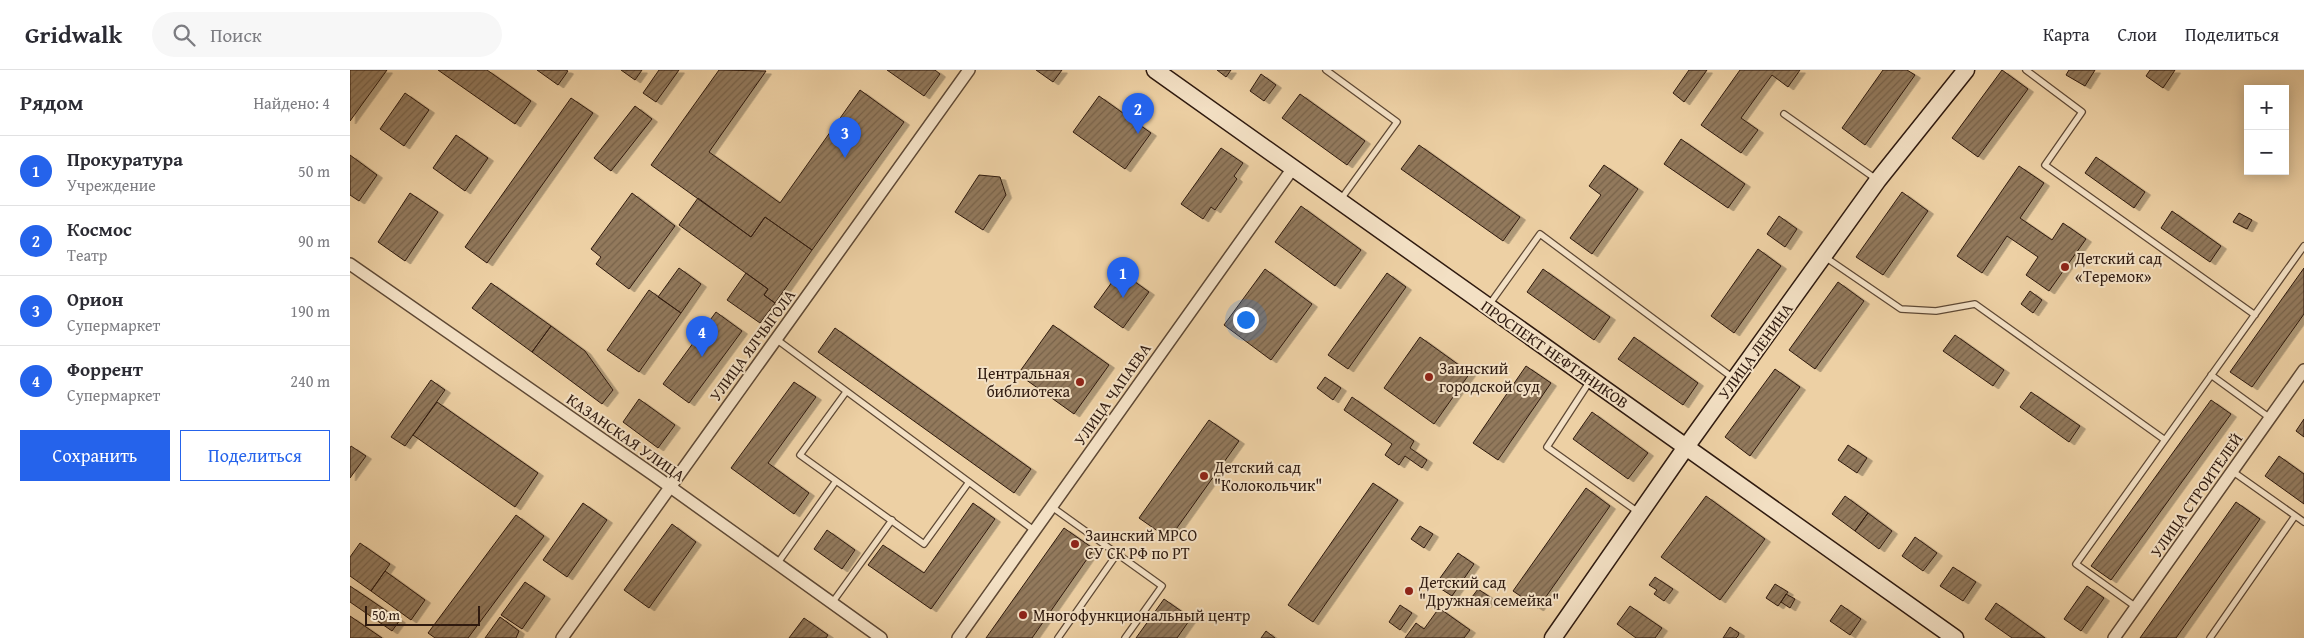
<!DOCTYPE html>
<html lang="ru">
<head>
<meta charset="utf-8">
<style>
	body { margin:0; font-family:"Gentium Book Plus",serif; background:#f7f7f7; color:#2b2b33 }
	.controls { position:absolute; right:15px; top:15px; display:grid; overflow:hidden; border-radius:0px; box-shadow:0 2px 12px #0003 }
	.controls button { width:45px; height:45px; display:grid; place-items:center; padding:0; border:0; border-bottom:1px solid #e1e1e2; background:#fff; color:#2b2b33; font:25px sans-serif }
	.scale { position:absolute; left:15px; bottom:12px; width:115px; box-sizing:border-box; padding-left:5px; border:2px solid #2f1a0f; border-top:0; font-size:14px; line-height:18px; white-space:nowrap; color:#2f1a0f; -webkit-text-stroke:4px #f3e0c4; paint-order:stroke }
	.you { position:absolute; left:895px; top:249px; width:18px; height:18px; margin:-12px; border:4px solid #fff; border-radius:50%; background:#1a73e8; box-shadow:0 0 0 8px #1a73e833 }
	.badge { display:grid; place-items:center; width:32px; height:32px; border-radius:50%; background:#2563eb; color:#fff; font-size:16px; font-weight:700 }
	.pin { position:absolute; translate:-50% -41px; filter:drop-shadow(0 1px 2px #0008) }
	.pin::after { content:''; position:absolute; top:26px; width:18px; height:15px; background:inherit; clip-path:polygon(0 0,100% 0,50% 100%) }
	.list { margin:0; padding:0; list-style:none }
	h2 { display:flex; justify-content:space-between; align-items:center; height:65px; margin:0; padding:0 20px; font-size:21px }
	h2 small { font-size:16px; font-weight:400; color:#7c7c81 }
	.list li { display:grid; grid-template-columns:32px 1fr auto; gap:15px; align-items:center; box-sizing:border-box; height:70px; padding:0 20px; border-top:1px solid #e1e1e2 }
	.list b { display:block; font-size:19px; white-space:nowrap }
	.list p { margin:0; font-size:16px; white-space:nowrap; color:#7c7c81 }
	.list em { font-size:16px; font-style:normal; color:#7c7c81 }
	.actions { display:flex; gap:10px; padding:15px 20px }
	.actions a { flex:1; padding:11px 0; border:1px solid #2563eb; border-radius:0px; text-align:center; font-size:18px; color:#2563eb }
	.actions .main { background:#2563eb; color:#fff }
	.icon { flex:none; width:28px; height:28px; fill:none; stroke:currentColor; stroke-width:2; stroke-linecap:round; stroke-linejoin:round }
	.map { position:relative; flex:none; width:1954px; height:568px; overflow:hidden }
	header { display:flex; align-items:center; gap:30px; box-sizing:border-box; height:70px; padding:0 25px; background:#fff; border-bottom:1px solid #e1e1e2 }
	header strong { font-size:24px }
	nav { display:flex; gap:28px; margin-inline-start:auto; font-size:18px }
	.search { width:350px; height:45px; background:#f7f7f7; display:flex; align-items:center; gap:12px; box-sizing:border-box; padding:0 18px; border-radius:28px; color:#7c7c81; font-size:19px }
	main { display:flex }
	aside { flex:1; background:#fff }
	.map>svg:first-child { display:block }
	.building { fill:url(#building-hatch); stroke:#2f1a0f; filter:url(#shadow) }
	.lines { fill:none; stroke-linecap:round; stroke-linejoin:round }
	.lane-casing { stroke:#5e4834; stroke-width:8 }
	.street-casing { stroke:#5e4834; stroke-width:14 }
	.secondary-casing { stroke:#2f1a0f; stroke-width:19 }
	.lane { stroke:#f3e0c4; stroke-width:5.5 }
	.street { stroke:#f3e0c4; stroke-width:11 }
	.secondary { stroke:#f3e0c4; stroke-width:16 }
	.poi-dot { fill:#8f2418; stroke:#f3e0c4; stroke-width:2 }
	.labels { text-anchor:middle; dominant-baseline:central; stroke-width:4; stroke-linejoin:round; paint-order:stroke }
	.poi-label { font-size:16px; fill:#2f1a0f; stroke:#f3e0c4; text-anchor:start }
	.street-label { font-size:16px; fill:#2f1a0f; stroke:#f3e0c4 }
</style>
</head>
<body>
<header>
<strong>Gridwalk</strong>
<div class="search"><svg class="icon" aria-label="search" viewBox="0 0 24 24"><circle cx="10" cy="10" r="6"/><path d="M15 15l6 6"/></svg>Поиск</div>
<nav><a>Карта</a><a>Слои</a><a>Поделиться</a></nav>
</header>
<main>
<aside>
<h2>Рядом<small>Найдено: 4</small></h2>
<ul class="list">
<li><span class="badge">1</span><div><b>Прокуратура</b><p>Учреждение</p></div><em>50 m</em></li>
<li><span class="badge">2</span><div><b>Космос</b><p>Театр</p></div><em>90 m</em></li>
<li><span class="badge">3</span><div><b>Орион</b><p>Супермаркет</p></div><em>190 m</em></li>
<li><span class="badge">4</span><div><b>Форрент</b><p>Супермаркет</p></div><em>240 m</em></li>
</ul>
<div class="actions"><a class="main">Сохранить</a><a>Поделиться</a></div>
</aside>
<div class="map">
<svg width="1954" height="568" viewBox="0 0 1954 568">
	<defs>
		<pattern id="building-hatch" width="6" height="6" patternUnits="userSpaceOnUse" patternTransform="scale(1.25)"><rect width="6" height="6" fill="#92795c"/><path d="M-1 1l2-2M0 6l6-6M5 7l2-2" fill="none" stroke="#78624a"/></pattern>
		<filter id="shadow"><feDropShadow dx="5.5" dy="3" stdDeviation="0" flood-color="#0004"/></filter>
	</defs>
	<rect width="100%" height="100%" fill="#edd0a4"/>
	<filter id="stains"><feTurbulence type="fractalNoise" baseFrequency=".004" numOctaves="4"/><feColorMatrix values="0 0 0 0 .2 0 0 0 0 .09 0 0 0 0 .02 0 0 0 .5 -.17"/></filter>
	<radialGradient id="worn" r=".72"><stop offset=".6" stop-color="#630" stop-opacity="0"/><stop offset="1" stop-color="#630" stop-opacity=".3"/></radialGradient>
	<path class="building" d="M0,0h37l-37,51z
		M88,0h49l44,31 -16,23z
		M187,0h29l2,1 -10,14z
		M271,0h21l-7,10z
		M309,0h20l-23,32 -13,-9z
		M369,0l47,1 -57,81 71,51 80,-113 44,32 -92,128 -47,-33 -14,20 -100,-72z
		M537,0h48l5,4 -16,22z
		M686,0h26l-9,12z
		M867,0h14l-5,7z
		M1339,0h18l-23,32 -11,-9z
		M1390,0h60l-12,17 -16,-12 -31,43 17,12 -17,23 -40,-28z
		M1533,0h24l8,5 -50,70 -23,-17z
		M1652,0l26,19 -50,68 -26,-19z
		M1719,0h26l-10,16 -19,-11z
		M1800,0h25l-12,18 -17,-12z
		M911,4l15,11 -12,16 -14,-10z
		M55,23l24,17 -25,36 -24,-17z
		M950,24l65,47 -18,24 -65,-47z
		M749,26l52,37 -26,36 -52,-37z
		M221,28l22,15 -106,150 -22,-16z
		M285,36l17,13 -41,52 -17,-13z
		M106,65l32,23 -23,33 -32,-23z
		M1331,69l64,45 -17,24 -64,-44z
		M1069,75l101,72 -17,24 -102,-72z
		M871,78l22,15 -9,13 3,3 -22,31 -4,-3 -8,12 -22,-15z
		M0,85l27,20 -18,26 -9,-6z
		M1746,87l49,35 -11,16 -49,-35z
		M1254,95l34,24 -46,65 -22,-16 31,-43 -12,-9z
		M1669,96l25,17 -24,35 32,22 11,-17 23,16 -37,52 -23,-16 12,-18 -31,-21 -25,37 -25,-17z
		M629,105l21,2 6,18 -23,35 -28,-18z
		M1552,122l26,19 -45,64 -27,-18z
		M60,123l28,19 -33,49 -27,-19z
		M282,123l43,33 -46,63 -33,-25 5,-7 -10,-8z
		M348,128l53,39 14,-20 47,33 -37,53 -11,-8 4,-6 -89,-64z
		M951,136l60,44 -26,36 -60,-44z
		M1822,141l49,35 -11,16 -49,-34z
		M1889,143l13,7 -5,9 -14,-7z
		M1429,146l18,13 -12,18 -18,-13z
		M1408,179l23,17 -47,67 -23,-17z
		M329,198l22,16 -20,29 -23,-16z
		M1954,198v46l-52,73 -22,-15z
		M915,199l47,35 -41,56 -47,-35z
		M1193,199l67,48 -16,23 -67,-48z
		M770,201l29,21 -26,36 -29,-21z
		M396,203l22,16 -4,6 11,8 -15,20 -33,-23z
		M1037,203l19,14 -58,82 -20,-14z
		M1488,212l26,19 -49,68 -26,-19z
		M141,213l60,43 -19,26 -60,-44z
		M299,220l32,23 -42,59 -32,-22z
		M1680,221l12,9 -9,13 -12,-9z
		M366,242l26,19 -53,72 -26,-19z
		M703,255l56,40 -35,49 -56,-40z
		M201,256l34,25 28,39 -11,14 -70,-52z
		M485,258l196,141 -17,24 -196,-141z
		M1605,265l49,35 -11,16 -50,-35z
		M1070,267l50,36 -36,51 -50,-36z
		M1284,267l64,46 -15,22 -65,-46z
		M1176,296l25,17 -53,77 -25,-17z
		M1425,299l25,18 -50,69 -25,-19z
		M975,307l16,11 -8,12 -16,-12z
		M81,310l14,10 -40,56 -14,-9z
		M444,312l22,15 -48,66 41,30 -15,21 -63,-46z
		M1681,322l49,34 -11,16 -49,-35z
		M1002,327l62,44 -4,7 17,12 -5,8 -17,-12 -6,9 -14,-10 7,-11 -48,-34z
		M289,329l36,26 -17,23 -35,-26z
		M1861,330l20,14 -120,166 -20,-14z
		M87,332l101,71 -23,34 -102,-72z
		M1242,342l56,41 -20,26 -55,-40z
		M1954,349v18l-8,-6z
		M859,350l30,21 -70,98 -30,-21z
		M1498,375l19,13 -10,15 -19,-13z
		M1,376l15,10 -16,22v-30z
		M1929,386l25,18v30l-39,-28z
		M1023,413l25,17 -85,122 -25,-17z
		M1236,418l24,18 -72,102 -25,-17z
		M1356,426l59,43 -45,61 -59,-43z
		M1495,426l23,17 -13,18 -23,-17z
		M1886,432l24,17 -84,119h-36z
		M233,433l24,17 -40,57 -24,-17z
		M623,433l22,16 -64,90 -63,-44 15,-20 41,28z
		M1518,443l24,18 -13,18 -24,-18z
		M166,445l28,21 -76,102h-33l-7,-5z
		M322,454l24,18 -47,66 -25,-18z
		M1070,456l13,8 -9,14 -13,-9z
		M714,458l30,21 -62,89h-46z
		M477,460l28,20 -13,19 -28,-20z
		M1565,467l22,16 -14,18 -21,-15z
		M10,473l30,21 -19,27 -21,-15v-19z
		M1108,483l16,11 -22,32 -17,-11z
		M1603,497l23,15 -13,19 -23,-15z
		M35,501l40,29 -14,20 -40,-29z
		M1305,507l18,12 -9,12 -10,-7 3,-4 -8,-5z
		M175,512l20,14 -23,33 -21,-14z
		M1425,514l13,8 -10,14 -12,-8z
		M0,516l50,34 -8,11 -42,-29z
		M1737,516l17,12 -23,33 -17,-12z
		M1128,519l12,8 -5,8 -13,-8z
		M1436,524l9,5 -5,9 -9,-6z
		M814,529l27,19 -14,20h-41z
		M1646,533l49,35h-33l-27,-19z
		M1050,535l12,8 -12,17 -11,-8z
		M1491,535l20,14 -11,16 -20,-14z
		M1280,536l32,22 -7,10h-19l-19,-14z
		M1089,538l31,22 -6,8h-59l11,-15 8,6z
		M0,546l32,22h-32z
		M150,547l19,14 -3,7h-31z
		M454,548l24,17 -2,3h-37z
		M1380,557l9,6 -1,3 -2,2h-13z
		M916,561l9,7h-14z"/>
	<g class="lines">
		<defs>
			<path id="lane" d="M976,0l71,52 -56,77
				M1676,0l56,42 -37,53 210,150
				M1434,44l92,65
				M1475,187l76,52 35,2 39,-7 190,136
				M1139,235l51,-71 193,144
				M426,269l259,192
				M1861,305l59,43
				M1240,311l-43,66 91,65
				M496,322l-46,63 124,89 45,-62
				M1882,401l72,51
				M702,437l110,79 -37,52
				M427,494l59,-83
				M482,533l60,-83
				M1786,537l-60,-43 228,-318
				M708,568l59,-84
				M1860,568l85,-122"/>
			<path id="street" d="M0,194l305,212 226,162
				M212,568l407,-568
				M608,568l335,-470
				M1764,568l190,-268"/>
			<path id="secondary" d="M805,0l800,568
				M1203,568l133,-191 192,-267 88,-110"/>
		</defs>
		<use href="#lane" class="lane-casing"/>
		<use href="#street" class="street-casing"/>
		<use href="#secondary" class="secondary-casing"/>
		<use href="#lane" class="lane"/>
		<use href="#street" class="street"/>
		<use href="#secondary" class="secondary"/>
	</g>
	<g class="poi-dot">
		<circle cx="1715" cy="197" r="5"/>
		<circle cx="1079" cy="307" r="5"/>
		<circle cx="730" cy="312" r="5"/>
		<circle cx="854" cy="406" r="5"/>
		<circle cx="725" cy="474" r="5"/>
		<circle cx="1059" cy="521" r="5"/>
		<circle cx="673" cy="545" r="5"/>
	</g>
	<g class="labels">
		<g class="poi-label">
			<text x="1725" y="188">Детский сад<tspan x="1725" dy="18">«Теремок»</tspan></text>
			<text x="1089" y="298">Заинский<tspan x="1089" dy="18">городской суд</tspan></text>
			<text x="720" y="303" text-anchor="end">Центральная<tspan x="720" dy="18">библиотека</tspan></text>
			<text x="864" y="397">Детский сад<tspan x="864" dy="18">"Колокольчик"</tspan></text>
			<text x="735" y="465">Заинский МРСО<tspan x="735" dy="18">СУ СК РФ по РТ</tspan></text>
			<text x="1069" y="512">Детский сад<tspan x="1069" dy="18">"Дружная семейка"</tspan></text>
			<text x="683" y="545">Многофункциональный центр</text>
		</g>
		<g class="street-label">
			<text transform="translate(402 275) rotate(-54)">УЛИЦА ЯЛЧЫГОЛА</text>
			<text transform="translate(1405 281) rotate(-54)">УЛИЦА ЛЕНИНА</text>
			<text transform="translate(1205 284) rotate(35)">ПРОСПЕКТ НЕФТЯНИКОВ</text>
			<text transform="translate(762 324) rotate(-55)">УЛИЦА ЧАПАЕВА</text>
			<text transform="translate(276 367) rotate(35)">КАЗАНСКАЯ УЛИЦА</text>
			<text transform="translate(1846 425) rotate(-55)">УЛИЦА СТРОИТЕЛЕЙ</text>
		</g>
	</g>
	<rect width="100%" height="100%" filter="url(#stains)"/>
	<rect width="100%" height="100%" fill="url(#worn)"/>
</svg>
<div class="controls">
<button>+</button>
<button>−</button>
</div>
<div class="scale">50 m</div>
<div class="you"></div>
<div class="pin badge" style="left:773px;top:228px">1</div>
<div class="pin badge" style="left:788px;top:64px">2</div>
<div class="pin badge" style="left:495px;top:88px">3</div>
<div class="pin badge" style="left:352px;top:287px">4</div>
</div>
</main>
</body>
</html>
